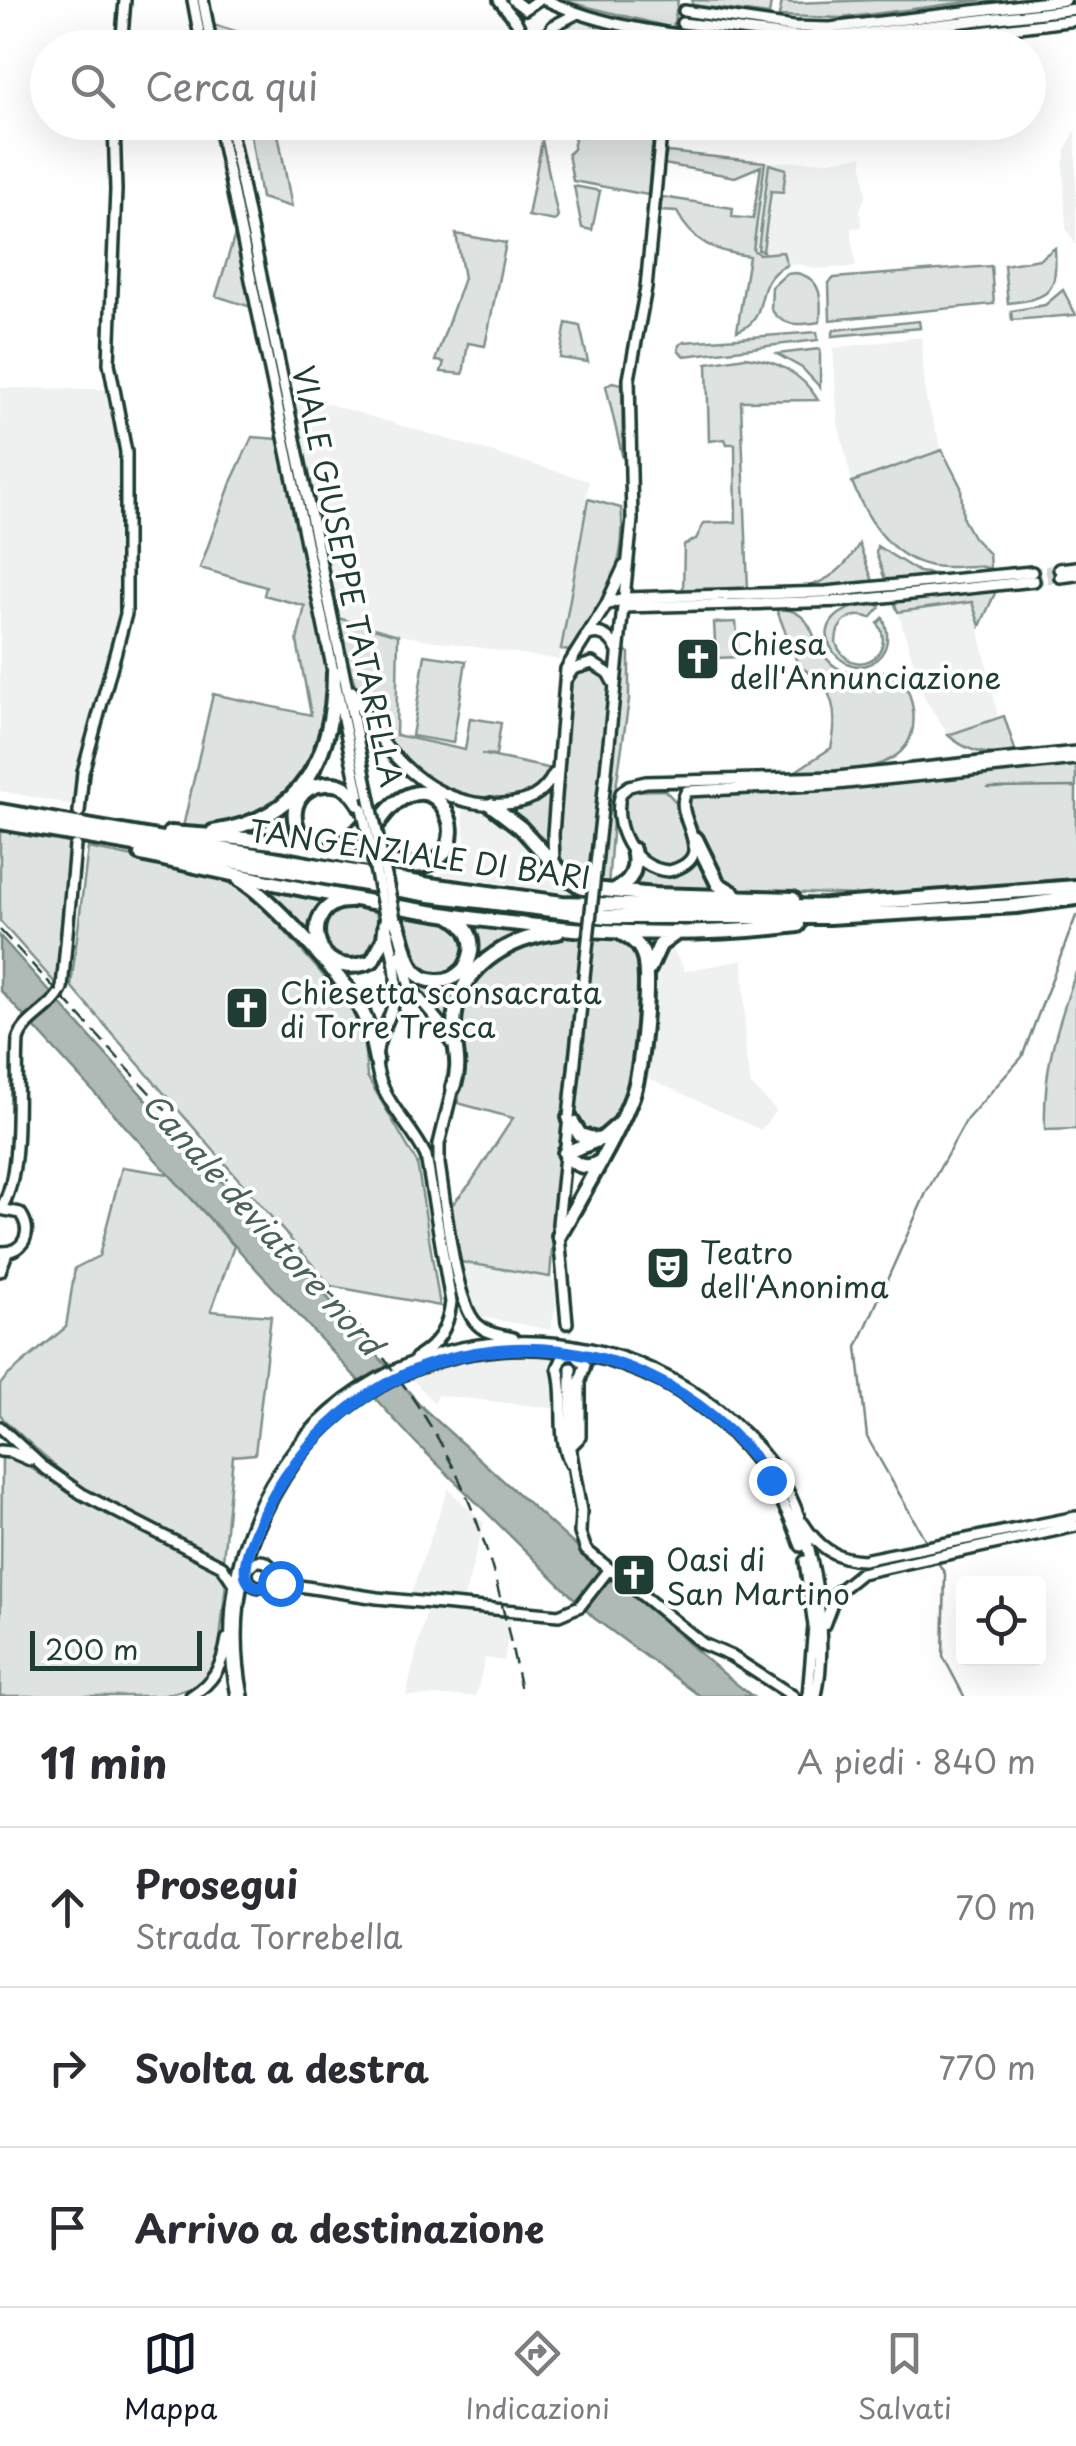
<!DOCTYPE html>
<html lang="it">
<head>
<meta charset="utf-8">
<style>
	body { margin:0; font-family:"Playpen Sans",sans-serif; background:#f2f2f3; color:#2b2b33 }
	.controls { position:absolute; right:30px; bottom:30px; display:grid; overflow:hidden; border-radius:10px; box-shadow:0 10px 40px #0002 }
	.controls button { width:90px; height:90px; display:grid; place-items:center; padding:0; border:0; border-bottom:2px solid #e1e1e2; background:#fff; color:#2b2b33; font:50px sans-serif }
	.scale { position:absolute; left:30px; bottom:25px; width:172px; box-sizing:border-box; padding-left:10px; border:5px solid #1f3d34; border-top:0; font-size:28px; line-height:35px; white-space:nowrap; color:#1f3d34; -webkit-text-stroke:8px #fff; paint-order:stroke }
	.stop { position:absolute; width:30px; height:30px; margin:-22px; border:8px solid #1a73e8; border-radius:50%; background:#fff }
	.stop.end { background:#1a73e8; border-color:#fff; box-shadow:0 2px 10px #0008 }
	.list { margin:0; padding:0; list-style:none }
	h2 { display:flex; justify-content:space-between; align-items:center; height:130px; margin:0; padding:0 40px; font-size:42px }
	h2 small { font-size:32px; font-weight:400; color:#7c7c81 }
	.list li { display:grid; grid-template-columns:65px 1fr auto; gap:30px; align-items:center; box-sizing:border-box; height:160px; padding:0 40px; border-top:2px solid #e1e1e2 }
	.list b { display:block; font-size:38px; white-space:nowrap }
	.list p { margin:0; font-size:32px; white-space:nowrap; color:#7c7c81 }
	.list em { font-size:32px; font-style:normal; color:#7c7c81 }
	.icon { flex:none; width:55px; height:55px; fill:none; stroke:currentColor; stroke-width:2; stroke-linecap:round; stroke-linejoin:round }
	.map { position:relative; flex:none; width:1076px; height:1696px; overflow:hidden }
	.search { position:absolute; background:#fff; box-shadow:0 10px 40px #0002; left:30px; right:30px; top:30px; height:110px; display:flex; align-items:center; gap:25px; box-sizing:border-box; padding:0 35px; border-radius:55px; color:#7c7c81; font-size:38px }
	.sheet { height:610px; background:#fff }
	nav { display:flex; justify-content:space-around; align-items:center; box-sizing:border-box; height:140px; border-top:2px solid #e1e1e2; background:#fff; font-size:28px; color:#7c7c81 }
	nav a { display:grid; justify-items:center; gap:5px }
	nav .on { color:#111827 }
	.map>svg:first-child { display:block }
	.built { fill:#eef1f0 }
	.green { fill:#dee3e2; stroke:#7e908b; stroke-width:2.5 }
	.water { fill:#afbab7; stroke:#758883; stroke-width:2.5 }
	.lines { fill:none; stroke-linecap:round; stroke-linejoin:round }
	.stream { stroke:#758883; stroke-width:2.5 }
	.secondary-tunnel { stroke:#d2d8d6; stroke-width:9; stroke-dasharray:9 4.5; stroke-linecap:butt }
	.secondary-casing { stroke:#1f3d34; stroke-width:16 }
	.highway-casing { stroke:#1f3d34; stroke-width:20 }
	.secondary { stroke:#fff; stroke-width:9 }
	.highway { stroke:#fff; stroke-width:12 }
	.rail { stroke:#1f3d34; stroke-width:2.5; stroke-dasharray:15 8; stroke-linecap:butt }
	.secondary-bridge-casing { stroke:#1f3d34; stroke-width:16; stroke-linecap:butt }
	.secondary-bridge { stroke:#fff; stroke-width:9 }
	.route { stroke:#1a73e8; stroke-width:12 }
	.labels { text-anchor:middle; dominant-baseline:central; stroke-width:8; stroke-linejoin:round; paint-order:stroke }
	.street-label { font-size:30px; fill:#1f3d34; stroke:#fff }
	.poi-label { font-size:30px; fill:#1f3d34; stroke:#fff; text-anchor:start }
	.water-label { font-size:32px; font-style:italic; fill:#4a625b; stroke:#fff }
</style>
</head>
<body>
<div class="map">
<svg width="1076" height="1696" viewBox="0 0 1076 1696">
	<rect width="100%" height="100%" fill="#fff"/>
	<filter id="ink" filterUnits="userSpaceOnUse"><feTurbulence type="fractalNoise" baseFrequency=".01" numOctaves="2"/><feDisplacementMap in="SourceGraphic" scale="20" xChannelSelector="R" yChannelSelector="G"/><feConvolveMatrix kernelMatrix="1 2 1 2 8 2 1 2 1" color-interpolation-filters="sRGB"/></filter>
	<g filter="url(#ink)">
		<path class="built" d="M574,19l32,9 -4,19 -55,1 1,-9 8,-10z
			M1076,131v114l-10,-17 -3,-63 4,-19z
			M862,156l4,39 -6,15 1,17 -10,1 5,39 -40,2 -16,-5 -13,1 -4,-13 -24,3 -6,-4 12,-89 64,-1z
			M921,337l5,62 16,51 -90,32 -14,-59 -5,-75z
			M0,388l107,1 14,51 1,180 -45,156 -2,29 -75,-14z
			M291,393l298,88 -30,179 -161,-25 -60,-17z
			M973,602l25,116 -50,17 -23,-36 -27,-87z
			M462,807l32,9 19,11 54,57 4,9 -130,-18 19,-21 5,-13z
			M670,944l15,27 58,-11 3,97 5,28 25,25 -15,20 -117,-54 6,-95 7,-26z
			M459,1261l91,16 4,6 2,23 -6,24 -73,-14 -8,-10z
			M527,1353l32,5 1,51 -123,-14 -2,9 -23,-25 42,-17z
			M448,1489l36,34 -22,83 -53,-7z
			M427,1608l85,6 -8,47 -19,-3 -9,38h-70z"/>
		<path class="green" d="M560,0h118l-5,28z
			M692,0l79,2 -2,13 -77,-10z
			M876,0h107l-141,18 -63,-2 3,-15 11,2z
			M212,24l75,23h-70z
			M248,123h28l16,84 -31,-9 -11,-68 -3,1z
			M578,123h76l-6,72 -75,-14 -5,-27 5,-5 2,-10 -6,-10z
			M542,140l16,77 -3,4 -27,-5z
			M667,152l98,10 -12,88 6,4 24,-2 4,13c-38,16 -14,55 -50,66l12,-75c-33,-4 -56,-13 -72,-44l-17,-1 2,-14 71,11 -1,9 21,2 8,-53 -26,11 -71,-13z
			M769,164l17,5 -3,23 -12,-1 -8,60 -5,-1z
			M574,186l26,5 -8,39 -10,-2z
			M236,231l15,76 -35,-11z
			M456,234l50,9 -21,103 -17,-3 -5,31 -22,-2 3,-10 -9,-1 29,-83z
			M1055,248c2,44 -3,50 -47,55l-4,-38 36,-6z
			M991,266l3,38 -164,16 -1,-37 5,-5z
			M796,273c26,5 26,26 24,49 -19,3 -37,6 -49,-13l1,-22 14,-13z
			M1063,290l13,25 -64,5 -1,-9 34,-6z
			M919,321l1,7 -88,8 2,-6z
			M566,323l14,3 8,36 -28,-4z
			M817,332l1,8 -134,16 -6,-5 1,-6 5,-3z
			M820,349v38l-18,-19 -25,-14z
			M745,357c32,4 56,15 73,43l-77,1 7,189 -65,2 1,-47 12,-6 8,-16 32,-1 -1,-78h-8l-2,-5 -16,2 -2,-78z
			M612,382l10,2 1,75 -17,-73z
			M252,437l26,2 51,232 -1,60 -34,57 -29,24 -44,16 -38,-1 30,-133 98,21 -14,-74 8,-35 -41,-11 2,-8 -66,-19 32,-88z
			M942,450l19,37 2,32 10,18 16,17 1,15c-15,-6 -30,-1 -46,-2 -48,-1 -76,-45 -92,-85z
			M588,499l33,9c7,51 -16,109 -53,143l-7,-2z
			M859,544l15,40 -72,5c28,-9 43,-20 57,-45z
			M877,546l42,26 33,4 -66,7 -10,-30z
			M996,591l-16,35 -8,-24 -74,10 -4,-10z
			M879,603l1,5 -9,10c-20,-7 -35,4 -35,25 14,38 62,15 42,-20l5,-5c5,12 7,25 -2,37 -35,41 -99,-46 -2,-52z
			M776,608c44,3 31,35 56,56 23,20 45,-1 65,12 11,8 14,22 16,34 8,68 -73,60 -117,61l35,-23c8,-34 3,-66 -32,-81z
			M338,618l60,17 -2,100 69,15 5,-32 31,5 -5,32 -15,-1 71,15c-16,65 -130,16 -159,-17 -34,-39 -45,-85 -55,-134z
			M736,622l3,35 -23,1 -2,-35z
			M625,650l4,3v47l-14,94 -7,93h-10z
			M425,655l41,6 -13,82 -41,-7z
			M586,665l17,5 7,13 -21,203c-20,-7 -30,-24 -32,-44l10,-154 3,-12z
			M1004,716l12,37c-25,4 -49,-1 -68,-18z
			M1076,764v114l-195,18 -150,-6 -11,-9 -35,-82 5,-6 191,-8z
			M552,785l-4,66 -48,-44z
			M664,790c25,20 45,73 -3,78 -34,-20 -41,-40 -36,-77z
			M0,831l70,12 -13,142 -57,-64z
			M697,846l27,47 -103,-3 17,-29 37,12z
			M88,848l82,16 78,25 114,131 5,56 50,87 23,143 -109,-20 -260,-300z
			M257,886l78,12 -5,4 -12,50z
			M352,902l22,4 8,28 -13,24 -26,6 -23,-22c4,-29 5,-29 32,-40z
			M400,910l57,12 13,23 -11,25 -26,9 -20,-12z
			M463,921l82,9 -63,30 -34,66 -26,-28 -10,-19 1,-2 9,3 47,-12z
			M569,935l12,5 -21,198 -10,139 -89,-15 -10,-56 19,-22 43,-66 -55,-15c2,-13 4,-26 4,-39 -1,-17 -6,-39 -2,-55 13,-48 62,-72 109,-74z
			M594,935l26,2 14,7 8,18 -9,118 -19,44 -14,12 -20,-5 -7,-16z
			M1076,972v157l-31,1c-2,-63 11,-99 31,-158z
			M122,1167l47,7 65,72 -23,65 60,5 -16,138 -22,2 -10,104 -146,-74 -73,-66 -4,-6v-29l6,-8 60,-50 9,-59 24,-12z
			M2,1454l15,4 27,19 183,96 -9,86 -8,14 -18,15 -30,8h-162z"/>
		<path class="water" d="M0,936l183,205 100,105 141,163 175,158v9l8,6 9,-2c46,38 88,80 136,116h-52l-106,-78 -178,-175 -416,-453z"/>
		<g class="lines">
			<path class="stream" d="M988,788l88,-1
				M926,1541l-59,-104 -10,-90 69,-154 41,-74 55,-62 54,-141
				M939,1564l6,10 -2,82 21,40"/>
			<path class="secondary-tunnel" d="M1032,572l27,-3
				M1034,581l26,-4
				M567,1323l4,45"/>
			<defs>
				<path id="secondary" d="M193,0l9,48
					M203,0l9,48
					M499,0l17,21 13,27
					M513,0l12,9 13,-9
					M546,0c75,35 160,37 240,48
					M684,11l109,16 37,1 235,-28
					M682,23l133,16 261,-30
					M540,46l13,-20 25,-13
					M121,48l4,-48
					M849,48l227,-28
					M218,122l142,678
					M229,122l140,673
					M1059,569l17,-2
					M1060,577l16,-2
					M606,605l19,-7 201,-6 206,-20
					M623,607l224,-6 187,-20
					M586,636c14,-7 25,1 31,14
					M567,678l6,-9 19,-6 16,10 6,11
					M352,691c28,60 80,119 152,113 23,-1 39,-9 50,-30
					M609,743l23,-223 -3,-141 17,-91 16,-166
					M1076,752l-239,25 -191,5 -17,4 -8,7c-10,32 11,76 48,78 55,-14 0,-55 18,-80l149,-7 240,-25
					M79,812l4,-40 43,-158v-162l-17,-89 7,-173 -2,-68
					M554,863l-1,-29 13,-165 40,-64 18,-39
					M388,932c5,23 12,47 6,70 -5,22 -22,42 -17,67 6,33 35,57 49,87l25,146c-3,27 -13,42 -35,56
					M401,954l9,33 29,35 12,21
					M454,1083l-15,61v20c6,35 15,138 38,160 10,10 24,11 36,14
					M1,1208c23,-34 14,-126 17,-168 7,-22 35,-30 44,-52l13,-142
					M0,1209l20,4c14,19 4,40 -20,39
					M0,1271l7,-18
					M567,1323l-9,-99 11,-107
					M570,1352l-7,5 -5,11c9,30 -3,68 13,96
					M571,1368v85l10,58 -1,22 6,17 117,94 28,12 62,40
					M0,1427l42,39 40,28 140,72 10,15
					M572,1445l8,-8v-56l5,-16 -12,-13
					M0,1451l11,1 19,8
					M803,1523c15,24 32,36 60,37l213,-43
					M247 1574a13 13 0 1 1 26 0a13 13 0 1 1-26 0Z
					M805,1561l9,65 -6,70
					M267,1584l13,-1 97,15 182,17 21,-9 29,-37
					M824,1625l12,-32 25,-20 215,-47
					M191,1696c22,-13 32,-31 36,-57
					M237,1696c-15,-73 -3,-147 34,-212 108,-185 373,-187 500,-20 28,37 41,89 47,134 3,33 5,65 -2,98
					M243,1696c-12,-61 -6,-123 20,-179 108,-239 454,-218 538,29"/>
				<path id="highway" d="M491,805l30,23 43,47 19,13 72,7 138,4
					M362,808c-9,-15 -17,-26 -37,-24 -54,5 -28,87 18,60 11,-7 20,-18 29,-28
					M0,811l430,74 132,18 131,4 133,-1 250,-19
					M0,822l430,73 178,22h221l187,-11 60,-8
					M213,832c89,-13 121,-76 121,-159
					M170,833c41,3 83,5 123,12 30,5 104,24 130,20 26,-4 34,-32 23,-53 -19,-39 -57,-11 -70,16
					M696,839l22,45 15,9
					M141,854c213,47 438,99 657,71
					M239,879c29,16 103,98 120,127 10,17 13,35 17,54
					M612,891c19,-8 26,-21 21,-41
					M349,901c-51,-1 -39,86 23,60l12,-22 2,-19
					M395,919c13,22 7,60 41,62 12,1 20,-4 28,-12 14,-22 8,-42 -15,-54
					M619,932c9,5 19,10 23,20 10,20 -1,116 -8,139 -8,24 -21,48 -33,70 -14,10 -26,5 -36,-8l38,-15 16,-14
					M649,969l11,-24 18,-13
					M453,1087c9,-23 1,-37 1,-60 0,-58 53,-89 104,-95
					M569,1117l11,18 16,5
					M559,1236l42,-75"/>
			</defs>
			<use href="#secondary" class="secondary-casing"/>
			<use href="#highway" class="highway-casing"/>
			<use href="#secondary" class="secondary"/>
			<use href="#highway" class="highway"/>
			<path class="rail" d="M0,930c84,89 165,180 246,270 73,81 151,160 202,257 40,75 57,156 74,239"/>
			<defs>
				<path id="secondary-bridge" d="M369,795l26,124
					M362,808l24,112
					M569,1117l40,-374"/>
			</defs>
			<use href="#secondary-bridge" class="secondary-bridge-casing"/>
			<use href="#secondary-bridge" class="secondary-bridge"/>
		</g>
	</g>
	<g class="lines" filter="url(#ink)">
		<path class="route" d="M280,1583c-7,0 -15,4 -22,4 -23,-3 -8,-41 -3,-53 93,-223 378,-249 516,-54"/>
	</g>
	<defs>
		<symbol id="church-square" viewBox="-11 -11 22 22"><rect x="-9" y="-9" width="18" height="18" rx="4" fill="#1f3d34" stroke="#fff"/><path d="M-1.2-6h2.4v3.5h3.3v2.4h-3.3V6h-2.4V-.1h-3.3v-2.4h3.3Z" fill="#fff"/></symbol>
		<symbol id="theatre-square" viewBox="-11 -11 22 22"><rect x="-9" y="-9" width="18" height="18" rx="4" fill="#1f3d34" stroke="#fff"/><path d="M-5-5.5Q0-4 5-5.5V0Q5 5 0 6Q-5 5-5 0ZM-3.3-2.5H-1v1.5H-3.3ZM1-2.5H3.3v1.5H1ZM-2.8 1Q0 5.5 2.8 1Z" fill="#fff"/></symbol>
	</defs>
	<g fill-rule="evenodd">
		<use href="#church-square" x="673" y="634" width="50" height="50"/>
		<use href="#church-square" x="222" y="983" width="50" height="50"/>
		<use href="#theatre-square" x="643" y="1243" width="50" height="50"/>
		<use href="#church-square" x="609" y="1550" width="50" height="50"/>
	</g>
	<g class="labels">
		<g class="street-label">
			<text transform="translate(349 576) rotate(78)">VIALE GIUSEPPE TATARELLA</text>
			<text transform="translate(420 853) rotate(8)">TANGENZIALE DI BARI</text>
		</g>
		<g class="poi-label">
			<text x="730" y="642">Chiesa<tspan x="730" dy="34">dell'Annunciazione</tspan></text>
			<text x="280" y="991">Chiesetta sconsacrata<tspan x="280" dy="34">di Torre Tresca</tspan></text>
			<text x="700" y="1251">Teatro<tspan x="700" dy="34">dell'Anonima</tspan></text>
			<text x="666" y="1558">Oasi di<tspan x="666" dy="34">San Martino</tspan></text>
		</g>
		<g class="water-label">
			<text transform="translate(263 1223) rotate(48)">Canale deviatore nord</text>
		</g>
	</g>
</svg>
<div class="controls">
<button><svg class="icon" aria-label="locate" viewBox="0 0 24 24"><circle cx="12" cy="12" r="6"/><path d="M12 2v4M12 18v4M2 12h4M18 12h4"/></svg></button>
</div>
<div class="scale">200 m</div>
<div class="stop" style="left:280px;top:1583px"></div>
<div class="stop end" style="left:771px;top:1480px"></div>
<div class="search"><svg class="icon" aria-label="search" viewBox="0 0 24 24"><circle cx="10" cy="10" r="6"/><path d="M15 15l6 6"/></svg>Cerca qui</div>
</div>
<section class="sheet">
<h2>11 min<small>A piedi · 840 m</small></h2>
<ul class="list">
<li><svg class="icon" aria-label="ahead" viewBox="0 0 24 24"><path d="M12 20V5M6 11l6-6 6 6"/></svg><div><b>Prosegui</b><p>Strada Torrebella</p></div><em>70 m</em></li>
<li><svg class="icon" aria-label="right" viewBox="0 0 24 24"><path d="M7 20v-9h11M14 6l5 5-5 5"/></svg><div><b>Svolta a destra</b></div><em>770 m</em></li>
<li><svg class="icon" aria-label="arrive" viewBox="0 0 24 24"><path d="M6 21V4h12l-3 4 3 4H6"/></svg><div><b>Arrivo a destinazione</b></div></li>
</ul>
</section>
<nav>
<a class="on"><svg class="icon" aria-label="map" viewBox="0 0 24 24"><path d="M3 6l6-2 6 2 6-2v14l-6 2-6-2-6 2zM9 4v14M15 6v14"/></svg>Mappa</a>
<a><svg class="icon" aria-label="directions" viewBox="0 0 24 24"><path d="M12 3l9 9-9 9-9-9zM9 14v-3h6M13 9l2 2-2 2"/></svg>Indicazioni</a>
<a><svg class="icon" aria-label="saved" viewBox="0 0 24 24"><path d="M7 4h10v16l-5-4-5 4z"/></svg>Salvati</a>
</nav>
</body>
</html>
